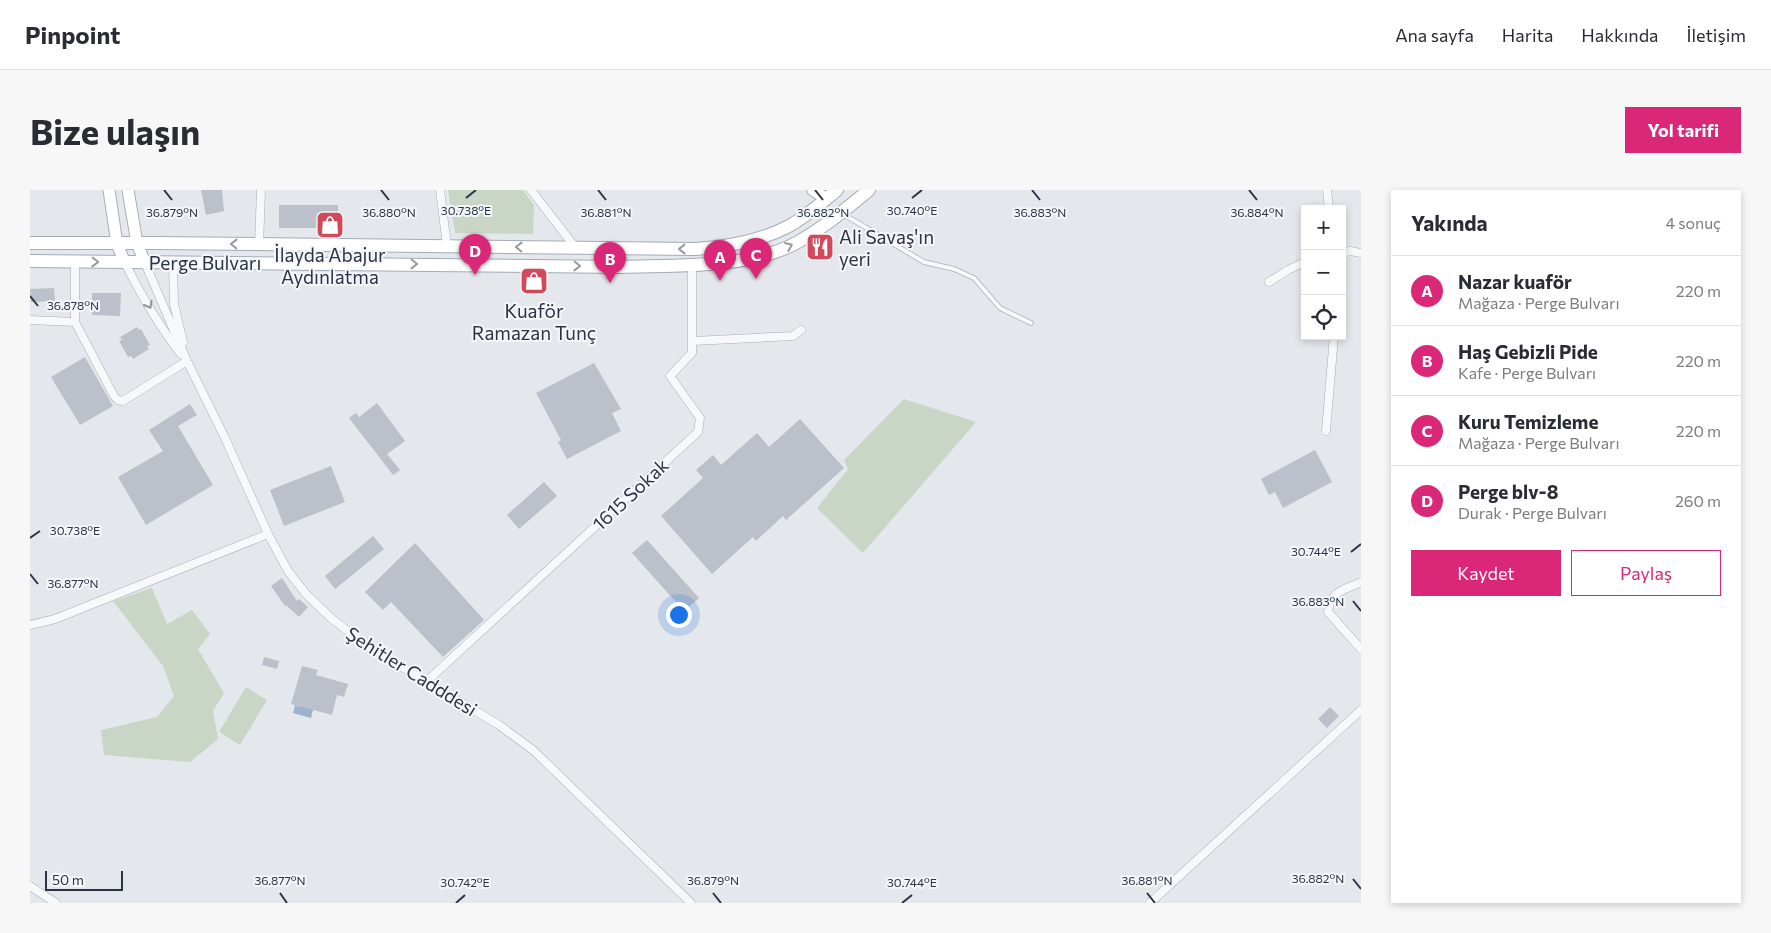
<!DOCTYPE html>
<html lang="tr">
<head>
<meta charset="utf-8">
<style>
	body { margin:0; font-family:Commissioner,sans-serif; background:#f7f7f7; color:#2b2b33 }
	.controls { position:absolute; right:15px; top:15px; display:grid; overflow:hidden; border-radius:0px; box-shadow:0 2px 8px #0003 }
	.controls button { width:45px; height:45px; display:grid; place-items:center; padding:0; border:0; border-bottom:1px solid #e1e1e2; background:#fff; color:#2b2b33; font:25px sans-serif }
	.scale { position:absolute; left:15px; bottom:12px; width:78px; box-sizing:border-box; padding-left:5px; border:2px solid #2b3445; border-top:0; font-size:14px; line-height:18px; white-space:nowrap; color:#2b3445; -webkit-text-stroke:4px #f4f6f9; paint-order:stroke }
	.you { position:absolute; left:648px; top:424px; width:18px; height:18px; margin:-12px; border:4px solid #fff; border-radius:50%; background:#1a73e8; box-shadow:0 0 0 8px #1a73e833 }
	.badge { display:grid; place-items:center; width:32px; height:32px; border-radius:50%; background:#db2777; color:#fff; font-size:16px; font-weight:700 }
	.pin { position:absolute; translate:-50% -41px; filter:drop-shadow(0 1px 2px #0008) }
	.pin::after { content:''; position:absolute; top:26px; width:18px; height:15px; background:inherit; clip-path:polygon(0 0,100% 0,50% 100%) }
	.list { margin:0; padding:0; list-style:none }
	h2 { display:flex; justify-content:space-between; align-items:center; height:65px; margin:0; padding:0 20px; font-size:21px }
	h2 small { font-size:16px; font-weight:400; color:#7c7c81 }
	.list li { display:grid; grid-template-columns:32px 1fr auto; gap:15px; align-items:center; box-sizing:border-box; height:70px; padding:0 20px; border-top:1px solid #e1e1e2 }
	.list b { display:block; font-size:19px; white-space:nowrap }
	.list p { margin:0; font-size:16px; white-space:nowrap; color:#7c7c81 }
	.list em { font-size:16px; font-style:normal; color:#7c7c81 }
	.actions { display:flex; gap:10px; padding:15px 20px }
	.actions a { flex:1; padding:11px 0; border:1px solid #db2777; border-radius:0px; text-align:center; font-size:18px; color:#db2777 }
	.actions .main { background:#db2777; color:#fff }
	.icon { flex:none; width:28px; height:28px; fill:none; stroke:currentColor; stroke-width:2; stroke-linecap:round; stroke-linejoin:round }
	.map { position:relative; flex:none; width:1331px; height:713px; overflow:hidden; border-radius:0px }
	header { display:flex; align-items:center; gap:30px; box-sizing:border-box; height:70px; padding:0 25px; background:#fff; border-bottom:1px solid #e1e1e2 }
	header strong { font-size:24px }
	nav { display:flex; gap:28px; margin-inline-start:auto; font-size:18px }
	.intro { display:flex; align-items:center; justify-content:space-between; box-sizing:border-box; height:120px; padding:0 30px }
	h1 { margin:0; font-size:35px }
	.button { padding:12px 22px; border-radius:0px; background:#db2777; color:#fff; font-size:18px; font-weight:700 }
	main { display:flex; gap:30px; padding:0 30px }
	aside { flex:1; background:#fff; border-radius:0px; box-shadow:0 2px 8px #0003 }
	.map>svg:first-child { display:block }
	.green { fill:#c9d6c5 }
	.water { fill:#9fb4cc }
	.building { fill:#bbc0ca }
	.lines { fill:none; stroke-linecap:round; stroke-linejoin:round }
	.lane-casing { stroke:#a9aeb7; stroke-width:5.5 }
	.street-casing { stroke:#a9aeb7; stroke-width:9 }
	.secondary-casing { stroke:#a9aeb7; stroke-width:13 }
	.primary-casing { stroke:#a3abb8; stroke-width:14 }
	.lane { stroke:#f7f8fa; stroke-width:4 }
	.street { stroke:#f7f8fa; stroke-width:8 }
	.secondary { stroke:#fff; stroke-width:11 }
	.primary { stroke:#fff; stroke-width:12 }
	.oneway { stroke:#959aa2 }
	.oneway2 { stroke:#9196a0 }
	.ticks { fill:none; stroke:#2b3445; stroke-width:2 }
	.labels { text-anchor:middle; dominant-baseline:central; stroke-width:4; stroke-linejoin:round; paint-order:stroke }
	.poi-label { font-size:19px; fill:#2b3445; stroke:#f4f6f9 }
	.street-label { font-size:19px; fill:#2b3445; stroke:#f4f6f9 }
	.ticks-label { font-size:12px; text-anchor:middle; fill:#2b3445; stroke:#f4f6f9; stroke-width:4; stroke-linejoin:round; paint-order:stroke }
</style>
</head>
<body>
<header>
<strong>Pinpoint</strong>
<nav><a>Ana sayfa</a><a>Harita</a><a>Hakkında</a><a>İletişim</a></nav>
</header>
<div class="intro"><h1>Bize ulaşın</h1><a class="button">Yol tarifi</a></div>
<main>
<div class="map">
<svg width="1331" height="713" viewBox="0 0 1331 713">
	<rect width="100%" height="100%" fill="#e4e7ec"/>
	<path class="green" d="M418,0h75l11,15 -1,29 -78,-1z
		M874,209l72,23 -113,131 -46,-45 31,-39 -4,-9z
		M122,398l15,36 25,-14 18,24 -12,15 26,44 -11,18 5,28 -28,23 -86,-7 -3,-25 56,-13 17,-21 -11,-30 -50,-65z
		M216,497l21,13 -27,45 -21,-13z"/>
	<path class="water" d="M272,514l11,6 -2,8 -18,-5 2,-8 6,2z"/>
	<path class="building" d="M171,0h21l2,21 -18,4z
		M249,15h59v23h-59z
		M24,98l1,13 -24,1 -1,-13z
		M62,103h29l-1,23 -28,-1z
		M107,137l2,3 2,-1 9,16 -3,1 2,3 -16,10 -2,-3 -3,1 -9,-16 3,-1 -2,-3z
		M55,167l28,49 -33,19 -29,-48z
		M564,173l27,46 -9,4 9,18 -54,28 -9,-17 3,-2 -25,-47z
		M347,213l28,38 -18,13 13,16 -7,5 -44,-57 7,-5 3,4z
		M160,214l7,11 -19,11 35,59 -67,40 -28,-48 45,-26 -14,-21z
		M770,229l44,49 -58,52 -3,-4 -27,25 -3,-4 -41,37 -51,-58 42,-38 -7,-8 17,-15 8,10 36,-32 12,14z
		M1285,260l17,32 -49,26 -8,-16 -6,3 -8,-16z
		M301,276l14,36 -61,24 -14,-36z
		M514,292l13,14 -38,33 -12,-14z
		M343,346l11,13 -49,40 -10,-13z
		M617,350l52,58 -15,13 -52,-58z
		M385,353l69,77 -41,37 -52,-55 -8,8 -18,-18z
		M252,388l15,23 2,-2 9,8 -9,10 -13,-12 -1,1 -14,-20z
		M234,467l15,4 -2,8 -15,-4z
		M272,476l16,4 -2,5 32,9 -4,13 -7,-2 -5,20 -41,-11z
		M1300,517l9,9 -12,12 -9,-9z"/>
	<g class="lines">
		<defs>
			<path id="lane" d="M813,24l81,48 30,7 20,9 26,30 31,15"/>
			<path id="street" d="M410,0l7,56
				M501,0l44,57
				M1297,0l2,19
				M229,55l2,-55
				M1312,63l8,-2 11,2
				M45,72v60l39,74 4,4 5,1 64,-40
				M143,72l1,42 9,38
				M95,73c16,32 34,63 56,91
				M115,73l42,98 38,77 43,96 20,37 18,23 26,25 37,28 130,78 34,25 158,153
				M1239,92l19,-12 17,-8
				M0,130l45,2
				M663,151l100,-5 8,-6
				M1296,241l8,-95
				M1331,392c-17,8 -31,9 -33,30l33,37
				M0,435l25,-6 213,-85
				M396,492l272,-250 2,-14 -30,-42 22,-23v-88
				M0,696l26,17
				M1120,713l211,-193"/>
			<path id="secondary" d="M79,0l8,54 8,19
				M98,0l9,53 8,20
				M783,0l14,9"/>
			<path id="primary" d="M0,53h125l541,6c31,-3 62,-7 91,-22 18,-9 34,-24 50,-37
				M0,71l592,6c54,-2 128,2 176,-25 25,-14 48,-33 71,-52"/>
		</defs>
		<use href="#lane" class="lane-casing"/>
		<use href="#street" class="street-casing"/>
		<use href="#secondary" class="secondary-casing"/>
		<use href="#primary" class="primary-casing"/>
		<use href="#lane" class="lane"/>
		<use href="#street" class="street"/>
		<use href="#secondary" class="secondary"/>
		<use href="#primary" class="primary"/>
	</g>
	<defs><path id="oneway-chevron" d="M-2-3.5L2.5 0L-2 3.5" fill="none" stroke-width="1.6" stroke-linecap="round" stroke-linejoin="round" transform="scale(1.25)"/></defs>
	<g class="oneway">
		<use href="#oneway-chevron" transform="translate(204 54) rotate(-179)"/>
		<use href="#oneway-chevron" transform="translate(759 56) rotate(-23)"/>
		<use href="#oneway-chevron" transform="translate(489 57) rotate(-179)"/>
		<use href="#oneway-chevron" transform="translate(652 59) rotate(-180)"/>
		<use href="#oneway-chevron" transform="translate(65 72) rotate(1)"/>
		<use href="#oneway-chevron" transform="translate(384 74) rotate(1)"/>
		<use href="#oneway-chevron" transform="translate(547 76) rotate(1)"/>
	</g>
	<use class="oneway2" href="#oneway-chevron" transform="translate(119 115) rotate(60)"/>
	<path class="ticks" d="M134,0l8,10M351,0l8,10M568,0l8,10M785,0l8,10M1002,0l8,10M1219,0l8,10M436,8l10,-8M882,8l10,-8M0,106l8,10M0,348l10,-7M1321,362l10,-8M0,384l8,10M1323,411l8,10M1323,689l8,10M250,703l7,10M683,703l8,10M1117,703l8,10M426,713l9,-8M872,713l10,-8"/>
	<defs>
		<symbol id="shop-square" viewBox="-11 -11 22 22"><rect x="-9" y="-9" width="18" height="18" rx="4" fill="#d1495b" stroke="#f4f6f9"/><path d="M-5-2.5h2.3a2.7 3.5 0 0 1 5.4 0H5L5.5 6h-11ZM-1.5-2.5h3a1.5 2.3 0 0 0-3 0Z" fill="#fff"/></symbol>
		<symbol id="restaurant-square" viewBox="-11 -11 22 22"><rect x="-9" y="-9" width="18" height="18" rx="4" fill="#d1495b" stroke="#f4f6f9"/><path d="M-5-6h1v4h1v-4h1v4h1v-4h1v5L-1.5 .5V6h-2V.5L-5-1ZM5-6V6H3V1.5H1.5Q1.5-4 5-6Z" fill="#fff"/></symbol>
	</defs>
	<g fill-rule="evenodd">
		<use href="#shop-square" x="284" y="19" width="32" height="32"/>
		<use href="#restaurant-square" x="774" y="41" width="32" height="32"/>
		<use href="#shop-square" x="488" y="75" width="32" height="32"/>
	</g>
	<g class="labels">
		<g class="poi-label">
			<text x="809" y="46" text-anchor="start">Ali Savaş'ın<tspan x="809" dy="22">yeri</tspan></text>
			<text x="300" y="64">İlayda Abajur<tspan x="300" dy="22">Aydınlatma</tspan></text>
			<text x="504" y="120">Kuaför<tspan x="504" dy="22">Ramazan Tunç</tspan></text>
		</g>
		<g class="street-label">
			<text x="175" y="72">Perge Bulvarı</text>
			<text transform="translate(600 304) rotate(-43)">1615 Sokak</text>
			<text transform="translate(382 481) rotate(32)">Şehitler Cadddesi</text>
		</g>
	</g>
	<g class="ticks-label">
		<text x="436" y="25">30.738°E</text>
		<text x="882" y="25">30.740°E</text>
		<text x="142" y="27">36.879°N</text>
		<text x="359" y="27">36.880°N</text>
		<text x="576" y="27">36.881°N</text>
		<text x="793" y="27">36.882°N</text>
		<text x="1010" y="27">36.883°N</text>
		<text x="1227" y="27">36.884°N</text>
		<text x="43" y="120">36.878°N</text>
		<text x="45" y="345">30.738°E</text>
		<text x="1286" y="366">30.744°E</text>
		<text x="43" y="398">36.877°N</text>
		<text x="1288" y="416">36.883°N</text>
		<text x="1288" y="693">36.882°N</text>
		<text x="250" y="695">36.877°N</text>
		<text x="683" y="695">36.879°N</text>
		<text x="1117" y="695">36.881°N</text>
		<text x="435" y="697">30.742°E</text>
		<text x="882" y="697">30.744°E</text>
	</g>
</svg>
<div class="controls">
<button>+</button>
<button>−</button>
<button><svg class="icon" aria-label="locate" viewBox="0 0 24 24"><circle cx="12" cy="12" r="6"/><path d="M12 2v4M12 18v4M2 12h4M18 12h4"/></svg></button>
</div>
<div class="scale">50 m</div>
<div class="you"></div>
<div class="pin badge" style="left:690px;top:91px">A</div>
<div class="pin badge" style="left:580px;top:93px">B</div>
<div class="pin badge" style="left:726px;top:89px">C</div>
<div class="pin badge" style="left:445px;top:85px">D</div>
</div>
<aside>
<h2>Yakında<small>4 sonuç</small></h2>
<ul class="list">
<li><span class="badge">A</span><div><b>Nazar kuaför</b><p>Mağaza · Perge Bulvarı</p></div><em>220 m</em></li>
<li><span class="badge">B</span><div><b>Haş Gebizli Pide</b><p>Kafe · Perge Bulvarı</p></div><em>220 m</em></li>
<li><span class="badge">C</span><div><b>Kuru Temizleme</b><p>Mağaza · Perge Bulvarı</p></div><em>220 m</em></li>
<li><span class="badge">D</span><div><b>Perge blv-8</b><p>Durak · Perge Bulvarı</p></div><em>260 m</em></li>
</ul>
<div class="actions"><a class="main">Kaydet</a><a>Paylaş</a></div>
</aside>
</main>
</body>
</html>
